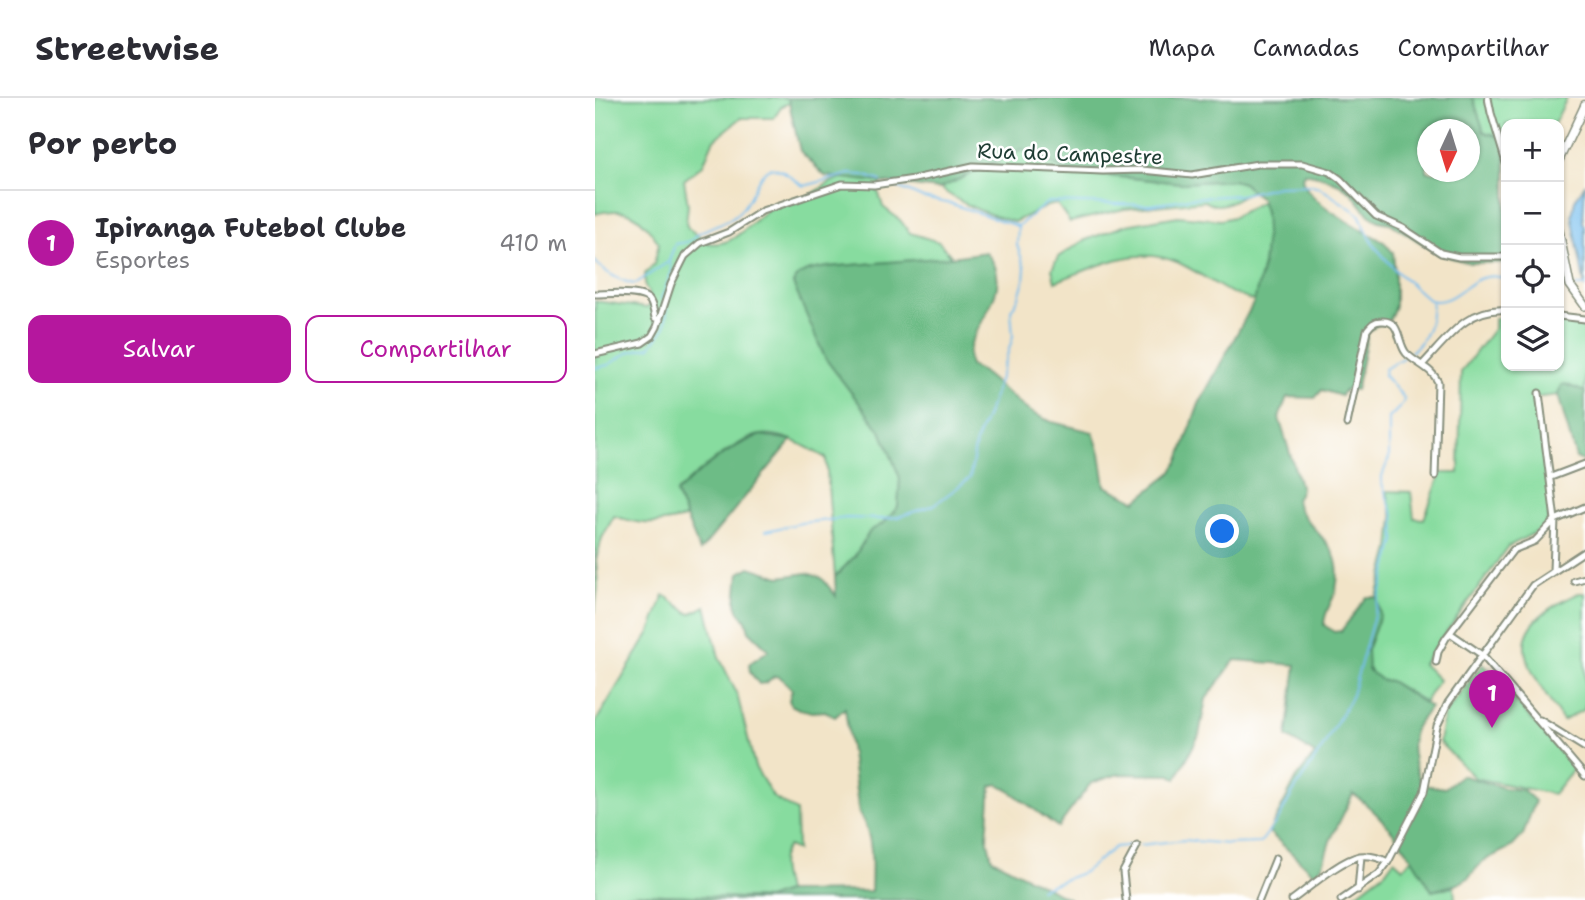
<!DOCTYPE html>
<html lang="pt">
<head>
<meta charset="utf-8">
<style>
	body { margin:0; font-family:"Shantell Sans",sans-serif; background:#f7f7f7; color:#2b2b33 }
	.controls { position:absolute; right:21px; top:21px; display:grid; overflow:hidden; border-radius:14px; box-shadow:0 2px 5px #0004 }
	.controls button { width:63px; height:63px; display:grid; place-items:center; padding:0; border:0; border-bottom:2px solid #e1e1e2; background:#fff; color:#2b2b33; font:35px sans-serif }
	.compass { position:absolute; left:822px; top:21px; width:63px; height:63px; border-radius:50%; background:#fff; box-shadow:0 2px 5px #0004; rotate:184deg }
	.you { position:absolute; left:628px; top:434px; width:24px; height:24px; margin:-18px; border:5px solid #fff; border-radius:50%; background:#1a73e8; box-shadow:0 0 0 10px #1a73e833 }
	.badge { display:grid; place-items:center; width:46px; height:46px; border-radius:50%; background:#b5179e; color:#fff; font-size:23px; font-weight:700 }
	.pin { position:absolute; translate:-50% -58px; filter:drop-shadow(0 2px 4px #0008) }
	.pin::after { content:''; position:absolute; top:37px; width:24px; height:21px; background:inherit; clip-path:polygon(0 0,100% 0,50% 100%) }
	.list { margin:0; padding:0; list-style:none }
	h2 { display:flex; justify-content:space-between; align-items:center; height:91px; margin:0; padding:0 28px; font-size:30px }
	h2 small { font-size:23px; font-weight:400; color:#7c7c81 }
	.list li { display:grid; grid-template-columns:46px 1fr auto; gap:21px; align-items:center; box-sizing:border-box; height:105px; padding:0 28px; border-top:2px solid #e1e1e2 }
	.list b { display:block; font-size:26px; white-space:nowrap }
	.list p { margin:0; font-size:23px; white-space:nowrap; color:#7c7c81 }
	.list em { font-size:23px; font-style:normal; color:#7c7c81 }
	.actions { display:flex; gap:14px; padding:21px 28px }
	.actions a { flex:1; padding:16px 0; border:2px solid #b5179e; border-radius:14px; text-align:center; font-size:24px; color:#b5179e }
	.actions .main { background:#b5179e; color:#fff }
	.icon { flex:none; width:38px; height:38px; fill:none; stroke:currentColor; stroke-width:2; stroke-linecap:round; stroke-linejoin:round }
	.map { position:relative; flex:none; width:990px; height:802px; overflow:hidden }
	header { display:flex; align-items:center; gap:42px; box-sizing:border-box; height:98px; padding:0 35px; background:#fff; border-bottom:2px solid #e1e1e2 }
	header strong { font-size:33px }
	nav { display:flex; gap:38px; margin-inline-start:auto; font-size:24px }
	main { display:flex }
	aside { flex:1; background:#fff }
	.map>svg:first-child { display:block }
	.green { fill:#87dc9f; stroke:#538c6a; stroke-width:2 }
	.forest { fill:#6dbc86; stroke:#467c5d; stroke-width:2; fill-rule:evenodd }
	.water { fill:#76beee; stroke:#4a7e91; stroke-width:2 }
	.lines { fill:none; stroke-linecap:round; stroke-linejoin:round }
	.stream { stroke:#76beee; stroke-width:2 }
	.street-casing { stroke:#88907e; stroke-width:9 }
	.secondary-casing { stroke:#88907e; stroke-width:10 }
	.primary-casing { stroke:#88907e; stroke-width:11 }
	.street { stroke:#fff; stroke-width:5 }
	.secondary { stroke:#fff; stroke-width:7 }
	.primary { stroke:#fff; stroke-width:8 }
	.labels { text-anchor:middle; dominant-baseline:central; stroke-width:5; stroke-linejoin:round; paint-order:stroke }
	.street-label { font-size:21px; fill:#1f3d34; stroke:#fff }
</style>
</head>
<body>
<header>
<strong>Streetwise</strong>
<nav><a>Mapa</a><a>Camadas</a><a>Compartilhar</a></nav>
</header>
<main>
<aside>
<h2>Por perto<small></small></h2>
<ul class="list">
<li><span class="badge">1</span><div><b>Ipiranga Futebol Clube</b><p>Esportes</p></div><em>410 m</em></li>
</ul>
<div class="actions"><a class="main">Salvar</a><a>Compartilhar</a></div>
</aside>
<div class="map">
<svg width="990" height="802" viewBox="0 0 990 802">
	<rect width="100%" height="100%" fill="#fff"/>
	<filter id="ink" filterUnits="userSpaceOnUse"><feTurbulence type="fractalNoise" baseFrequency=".0143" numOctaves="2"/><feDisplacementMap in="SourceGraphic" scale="14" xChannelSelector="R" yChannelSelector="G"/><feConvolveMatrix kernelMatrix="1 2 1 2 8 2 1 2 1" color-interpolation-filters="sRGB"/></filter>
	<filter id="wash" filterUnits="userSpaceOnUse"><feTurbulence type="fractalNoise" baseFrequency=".00686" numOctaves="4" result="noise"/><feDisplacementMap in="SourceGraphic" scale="28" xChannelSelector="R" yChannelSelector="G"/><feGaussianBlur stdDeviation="1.57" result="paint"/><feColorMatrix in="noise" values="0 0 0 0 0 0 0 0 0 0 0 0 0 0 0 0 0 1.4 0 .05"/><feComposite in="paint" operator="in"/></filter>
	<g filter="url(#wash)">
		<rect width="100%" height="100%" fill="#f2e4c8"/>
		<path class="green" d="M0,0h193l1,5 -7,3 -8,12h-33l-28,23 -10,24 -19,15 4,25 -2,18 2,5 21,15c27,5 43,-25 64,-37 9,-4 18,-2 27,-5 14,-5 27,-21 43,-23 11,-2 26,3 38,4l-3,9 5,16 17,13 10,13 29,9 13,15 -125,10 -34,16 32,75 57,75 18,45 -2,29 -14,16 -14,8 -15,25 -20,21 -9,-119c-20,-11 -42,-26 -66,-23 -22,3 -68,42 -84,58l10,25c-33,6 -39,9 -72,-2l-12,22 -6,22 2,26 -3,27v-312l52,7 3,-3v-9l-5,-10v-12l9,-10 5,-21c-19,-27 -29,-38 -64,-29z
			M878,0h94l-13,26h-48v15l-4,-3 -18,-4z
			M427,51l46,23 114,11 51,-3 10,3 9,7c-14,8 -32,22 -47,11l-81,8 -54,13 -13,-18 -10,2 -33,16c-27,-8 -52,-17 -74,-34z
			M667,103c11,32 0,69 -8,100 -12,-4 -25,-8 -35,-15 -26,-15 -47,-33 -80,-30 -26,1 -59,17 -84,26l-3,-13 6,-12 25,-16 43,-16 52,-9 43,4 12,-3z
			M899,220l12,1v47h53v-43l20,2 6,4v63l-24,-6 -3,9 -26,3 17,78 2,30 -4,17 -5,6 -33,17 -86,118 16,16 -14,22 -35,-21 -9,-1 -9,-6 -6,-10 1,-14 13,-35 -3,-18 13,-48 3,-31 -6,-27 24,1 3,26 10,1 17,-46h18l2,-101 33,-44z
			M984,495h6v116l-22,12c-12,-19 -36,-50 -38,-72 -2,-29 32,-46 54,-56z
			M69,497l26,19 16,-8 13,51 18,37 18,73 18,30 23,14 1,39 -9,-4c-12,14 -5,30 -2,46l-19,7 -128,-5 -44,5v-176l55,-91z
			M888,566l91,104 -21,26 -78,-16 -36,-36 5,-27z
			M818,759l19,34 22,-5 1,14h-107l37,-28 9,-12 9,8z"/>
		<path class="forest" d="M193,0h685l11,34 22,7v124h-36l-31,-9 -49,-31 -11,-2 -10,-6 -18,-23 -12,-8 -16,-7 -19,-4 -2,4c2,25 62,53 83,66l8,10 2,21v32l-7,17 -11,2 -9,7 -12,58 -8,-1 -6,4 -1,3 -19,-6 -7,8 -28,-1 -8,21 22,71 -5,11 2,8c19,31 47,38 38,81 -3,13 -12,22 -12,36l10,7 7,-1 26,-34h10l3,18 -13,35 1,20 13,10 9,1 40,26c-4,7 -9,12 -13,18 -10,16 -2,45 5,60l23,3 16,-13 43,13 19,2 12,11 -12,34 -10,11 -30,15 -15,17 -10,6 -26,7c-21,-36 -44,-72 -79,-97l-23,47 -7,23 -8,11 -46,-43 28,-55 18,-23 -28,-17 9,-72 -61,-5 -29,39 -7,36 -23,44 -5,-4 -52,-1 -28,9 -33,44 -51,-38 -9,-5 -7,2 -4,51 5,22 79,41h-432v-6l128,5 19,-7 85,-1c1,-25 3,-57 -12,-77l-14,-106 -10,9 -10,-6 -13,1 -13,-3 -8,-4 -2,-5 3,-10 -12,-13 -6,-1 -8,7 -7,1 -9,-12 -1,-8 20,-14 -20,-19 -3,-11 -7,-8 -3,-9 3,-30 11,-6 30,10 27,-4 15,5 14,18 -1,-19 20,-21 15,-25 14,-8 14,-16 2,-29 -18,-45 -57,-75 -32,-74c6,-14 20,-15 34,-17l124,-10 35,-5c37,41 -28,80 -16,114l11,5 45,38 12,7 14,6 41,10 7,21 5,33 31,15 35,-28 8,-13 20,-56 55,-102 9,-36 3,-34 -1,-21 -4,-12 -18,-16 -10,-3 -51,3 -114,-11 -46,-23 -83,40 -114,-13 -25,-25zM832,32h42v42h-42z
			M970,286l20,8v70l-9,-4 -18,-63 3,-10z
			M166,337l31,5 -92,111 -24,-58c24,-23 53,-47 85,-58z"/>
		<path class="water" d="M990,87l-2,37 2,5v61l-13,-73 3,-15z"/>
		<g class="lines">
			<path class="stream" d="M298,87l30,13 29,6 65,22
				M0,163c8,11 27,21 40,23l33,-22
				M981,188h9
				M964,189l6,-1
				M66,201l11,-28 -3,-10 6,-17c5,-1 12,-1 16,-4 3,-1 5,-5 8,-7 15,-9 31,-10 43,-24 9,-9 16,-37 28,-41 10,-3 25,14 34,18l46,-12 13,1 18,6
				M816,254c17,-14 20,-29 21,-50
				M0,270l13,-3 21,-13 21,-5 15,-20 2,-18
				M171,433l35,-8 46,-5 35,1 16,-2 36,-12 36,-27 6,-37 15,-36 22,-68 -2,-27 8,-13 5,-17 1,-12 -8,-23 1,-19 30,-24 103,3 38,-7 51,-3 38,-9 34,-1 7,2 40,27 14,30 23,27 33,29c30,8 41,-35 77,-21
				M545,747l44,-5 44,4 32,-1 19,-25 13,-24 31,-47 29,-52 43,-155 -1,-24 -12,-32v-8l7,-18v-40l14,-14 1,-6 -20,-23 1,-6 19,-12
				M445,791l44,-17 31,-25 19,-2"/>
		</g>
	</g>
	<g filter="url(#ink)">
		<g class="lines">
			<defs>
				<path id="street" d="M893,0l3,15 15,50
					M0,196c13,0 48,-4 55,7 3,5 4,12 5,17l5,2
					M964,218l26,3
					M0,256l47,-11 10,-7 5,-9 14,-43 14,-28 15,-13 29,-11 33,-21 80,-27 32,1 40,-6 59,-13 130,5 39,-1 50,5 66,-11h44l28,8 10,7 36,37 27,12 38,25 18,4h47
					M827,267c25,-26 45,-58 84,-55
					M944,295l16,127 -2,50
					M752,326l20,-94c4,-5 7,-9 14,-9 20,-2 16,21 25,32 10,11 26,15 32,29l-3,94
					M956,379l34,-13
					M979,483l11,-3
					M855,535l32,22 103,121
					M841,564l2,-10 8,-14 67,-88 22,-9 20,-21 30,-13
					M945,622l45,28
					M763,792l3,-34
					M531,802l-3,-28 14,-26
					M664,802l17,-42
					M697,802c17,-12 48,-40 68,-44 9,-1 20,2 28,6
					M746,802l38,-26 9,-12 36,-70 13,-66 11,-23 85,-118 52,-34"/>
				<path id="secondary" d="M964,62l25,-53
					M964,133l11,54 15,21"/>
				<path id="primary" d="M990,7v3"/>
			</defs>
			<use href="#street" class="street-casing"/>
			<use href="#secondary" class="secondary-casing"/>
			<use href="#primary" class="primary-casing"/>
			<use href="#street" class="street"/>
			<use href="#secondary" class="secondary"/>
			<use href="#primary" class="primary"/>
		</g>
	</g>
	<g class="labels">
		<g class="street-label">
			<text transform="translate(475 56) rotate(2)">Rua do Campestre</text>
		</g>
	</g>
</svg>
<div class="controls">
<button>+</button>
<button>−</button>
<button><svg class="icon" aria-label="locate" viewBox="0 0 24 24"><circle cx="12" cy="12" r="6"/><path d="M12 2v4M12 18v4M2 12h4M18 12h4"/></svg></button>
<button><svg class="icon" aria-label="layers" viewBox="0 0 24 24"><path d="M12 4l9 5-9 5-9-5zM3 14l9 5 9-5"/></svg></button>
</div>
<svg class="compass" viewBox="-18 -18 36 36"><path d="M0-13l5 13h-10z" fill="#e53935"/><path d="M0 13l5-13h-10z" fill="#7c7c81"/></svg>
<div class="you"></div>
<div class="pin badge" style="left:897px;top:630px">1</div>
</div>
</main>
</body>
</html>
